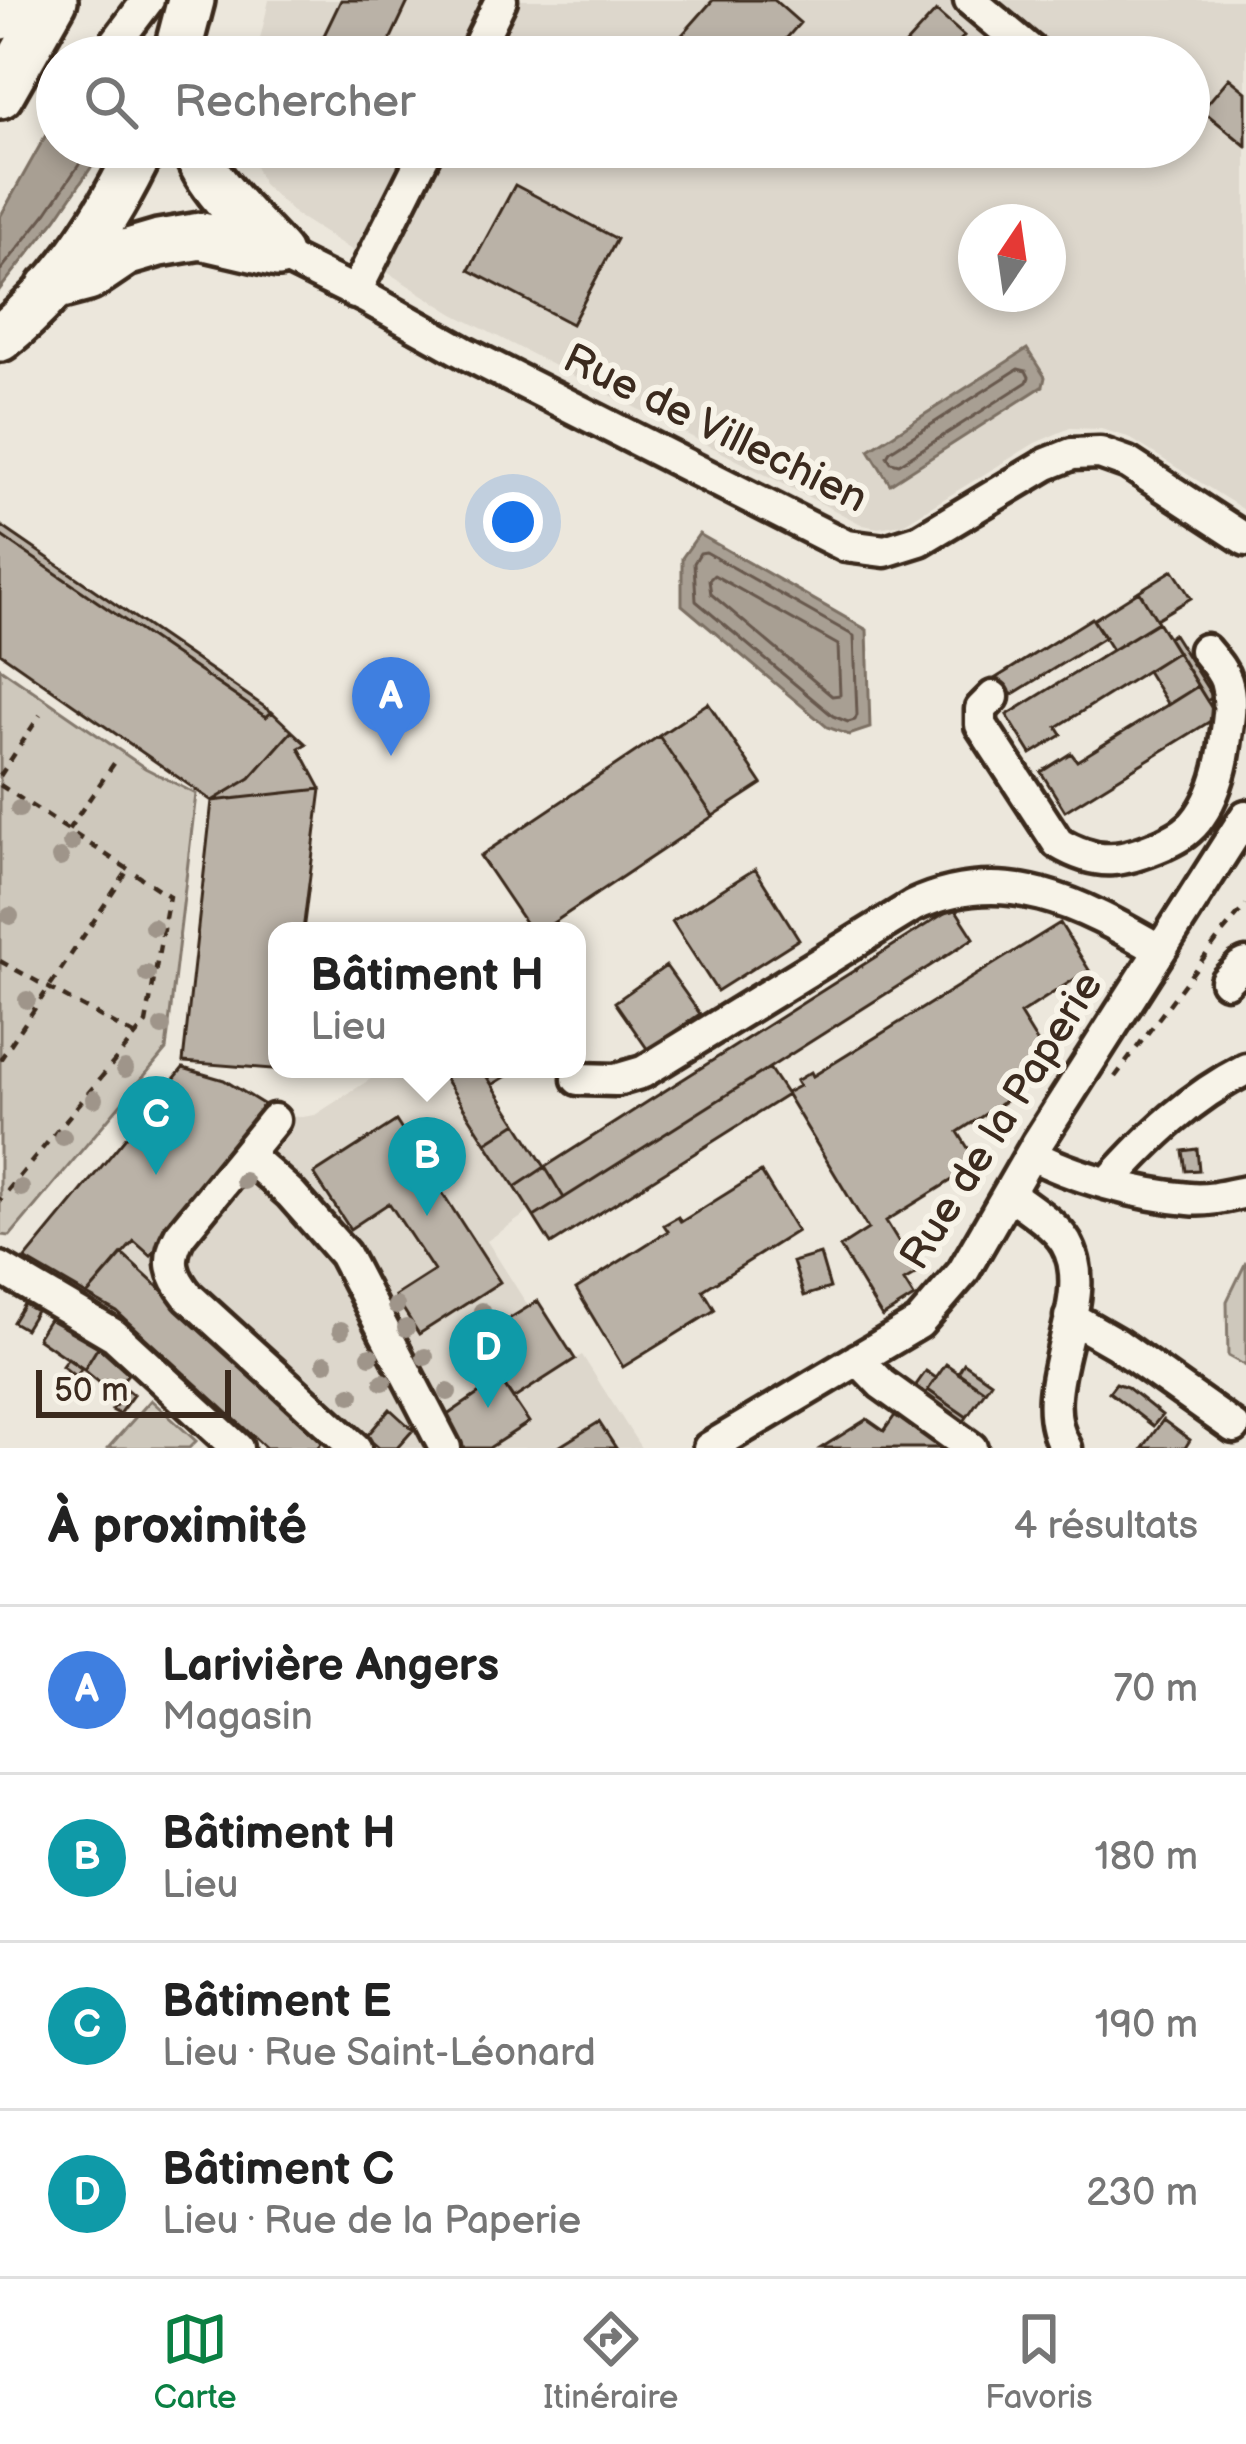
<!DOCTYPE html>
<html lang="fr">
<head>
<meta charset="utf-8">
<style>
	body { margin:0; font-family:"Balsamiq Sans",sans-serif; background:#f6f6f6; color:#222 }
	.compass { position:absolute; left:958px; top:204px; width:108px; height:108px; border-radius:50%; background:#fff; box-shadow:0 6px 18px #0003; rotate:13deg }
	.scale { position:absolute; left:36px; bottom:30px; width:195px; box-sizing:border-box; padding-left:12px; border:6px solid #3b2a1e; border-top:0; font-size:33px; line-height:42px; white-space:nowrap; color:#3b2a1e; -webkit-text-stroke:9px #f7f3e8; paint-order:stroke }
	.you { position:absolute; left:513px; top:522px; width:42px; height:42px; margin:-30px; border:9px solid #fff; border-radius:50%; background:#1a73e8; box-shadow:0 0 0 18px #1a73e833 }
	.badge { display:grid; place-items:center; width:78px; height:78px; border-radius:50%; background:#0b8043; color:#fff; font-size:39px; font-weight:700 }
	.pin { position:absolute; translate:-50% -99px; filter:drop-shadow(0 3px 6px #0008) }
	.pin::after { content:''; position:absolute; top:63px; width:42px; height:36px; background:inherit; clip-path:polygon(0 0,100% 0,50% 100%) }
	.popup { position:absolute; left:268px; top:922px; width:318px; height:156px; box-sizing:border-box; display:grid; place-content:center; border-radius:24px; background:#fff; filter:drop-shadow(0 3px 9px #0005); font-size:39px; white-space:nowrap; color:#767676 }
	.popup b { font-size:45px; color:#222 }
	.popup::after { content:''; position:absolute; left:50%; top:100%; margin-left:-24px; border:24px solid transparent; border-top-color:#fff }
	.list { margin:0; padding:0; list-style:none }
	h2 { display:flex; justify-content:space-between; align-items:center; height:156px; margin:0; padding:0 48px; font-size:51px }
	h2 small { font-size:39px; font-weight:400; color:#767676 }
	.list li { display:grid; grid-template-columns:78px 1fr auto; gap:36px; align-items:center; box-sizing:border-box; height:168px; padding:0 48px; border-top:3px solid #e0e0e0 }
	.list b { display:block; font-size:45px; white-space:nowrap }
	.list p { margin:0; font-size:39px; white-space:nowrap; color:#767676 }
	.list em { font-size:39px; font-style:normal; color:#767676 }
	.icon { flex:none; width:66px; height:66px; fill:none; stroke:currentColor; stroke-width:2; stroke-linecap:round; stroke-linejoin:round }
	.map { position:relative; flex:none; width:1246px; height:1448px; overflow:hidden }
	.search { position:absolute; background:#fff; box-shadow:0 6px 18px #0003; left:36px; right:36px; top:36px; height:132px; display:flex; align-items:center; gap:30px; box-sizing:border-box; padding:0 42px; border-radius:66px; color:#767676; font-size:45px }
	.sheet { height:828px; background:#fff }
	nav { display:flex; justify-content:space-around; align-items:center; box-sizing:border-box; height:168px; border-top:3px solid #e0e0e0; background:#fff; font-size:33px; color:#767676 }
	nav a { display:grid; justify-items:center; gap:6px }
	nav .on { color:#0b8043 }
	.map>svg:first-child { display:block }
	.built { fill:#ddd7cc; fill-rule:evenodd }
	.green { fill:#cec8bc; stroke:#84796d; stroke-width:3 }
	.water { fill:#a89f93; stroke:#7c7064; stroke-width:3 }
	.lines { fill:none; stroke-linecap:round; stroke-linejoin:round }
	.shore { stroke:#67594d; stroke-width:3 }
	.building { fill:#bab2a7; stroke:#3b2a1e; stroke-width:3 }
	.minor-casing { stroke:#3b2a1e; stroke-width:39 }
	.highway-casing { stroke:#3b2a1e; stroke-width:54 }
	.path { stroke:#3b2a1e; stroke-width:4.5; stroke-dasharray:9 9; stroke-linecap:butt }
	.minor { stroke:#f7f3e8; stroke-width:30 }
	.highway { stroke:#f7f3e8; stroke-width:45 }
	.tree { fill:#9f958a }
	.labels { text-anchor:middle; dominant-baseline:central; stroke-width:12; stroke-linejoin:round; paint-order:stroke }
	.street-label { font-size:42px; fill:#3b2a1e; stroke:#f7f3e8 }
</style>
</head>
<body>
<div class="map">
<svg width="1246" height="1448" viewBox="0 0 1246 1448">
	<rect width="100%" height="100%" fill="#ece7dc"/>
	<filter id="ink" filterUnits="userSpaceOnUse"><feTurbulence type="fractalNoise" baseFrequency=".00833" numOctaves="2"/><feDisplacementMap in="SourceGraphic" scale="24" xChannelSelector="R" yChannelSelector="G"/><feConvolveMatrix kernelMatrix="1 2 1 2 8 2 1 2 1" color-interpolation-filters="sRGB"/></filter>
	<g filter="url(#ink)">
		<path class="built" d="M269,0h977v511l-118,-74 -27,-8 -31,-1 -35,15 -132,81 -25,4 -15,-3 -409,-211 -158,-99 -33,-31 -16,-37h942v-90h-933zM976,222h72v72h-72z
			M183,1068l41,12 47,29 16,7 15,1 13,-2 71,-46h53l91,142 -43,30 41,65 10,-5 37,58 7,-4 59,93h-375l-149,-136 -92,-53z"/>
		<path class="green" d="M0,668l145,100 51,26 -30,256 -156,186 -10,-1z
			M1246,1262v104l-18,-10 -1,-55z
			M151,1400l45,41 -7,7h-81z"/>
		<path class="water" d="M57,115v32h48l-49,72 -56,70v-72z
			M1027,349l18,28 -2,9 -153,98 -21,-34z
			M699,534l168,96 3,98 -21,7 -22,-8 -145,-122v-47z"/>
		<g class="lines">
			<path class="shore" d="M0,271l47,-59 44,-65
				M1018,369l8,2 3,6 -2,5 -128,82 -8,-2 -4,-6 3,-5z
				M706,552l148,84 3,79 -2,5 -7,2 -15,-6 -137,-115 -2,-38 6,-10z
				M714,575l124,70 2,50 -8,1 -121,-102 -2,-14z"/>
		</g>
		<path class="building" d="M341,0h68l-27,57h-54l-12,-5z
			M713,0h61l26,23 -30,34h-81l-15,-13z
			M936,11l28,25 -18,21h-52z
			M1229,78l17,14v54l-44,-36z
			M515,185l102,54 -45,85 -103,-54z
			M0,525l272,187 -6,5 -266,-182z
			M0,535l266,182 6,-5 20,19 -42,47 -38,23 -212,-148z
			M1173,570l18,28 -35,21 -17,-28z
			M1139,591l19,31 -46,28 -19,-30z
			M1092,618l13,19 -97,60 -12,-19z
			M1158,622l19,30 -120,75 5,8 -31,19 -24,-39z
			M1173,634l40,63 -6,4 -39,-63z
			M1177,652l21,34 -30,19 -21,-34z
			M1198,686l19,31 -152,94 -24,-39 30,-19 6,8z
			M708,703l54,81 -49,32 -54,-80z
			M292,731l14,13 -7,4 22,41 -109,12 38,-23z
			M659,736l54,80 -172,115h-10l-51,-75z
			M321,789l-18,142h-26v138l8,1 -102,-8 29,-261z
			M755,869l44,70 -82,52 -45,-70z
			M954,907l20,31 -410,260 -19,-31z
			M1060,923l29,47 -69,44 34,55 -96,63 20,32 -92,57 32,52 -14,8 10,16 -32,20 -42,-70 28,-18 -82,-136 13,-7 -3,-5 15,-9 2,4z
			M666,966l34,48 -52,36 -33,-48z
			M183,1068l41,12 47,29 -120,147 -17,-15 -47,54 -62,-36z
			M769,1068l18,27 -236,149 -17,-27z
			M439,1069h43l35,54 -31,20z
			M486,1069h32l-26,16 -9,-14z
			M396,1121l104,161 -81,52 -24,-38 39,-25 -45,-68 -39,26 -36,-55z
			M517,1123l28,44 -30,20 -29,-44z
			M1197,1149l2,21 -13,1 -3,-20z
			M545,1167l19,31 -30,19 -19,-30z
			M761,1172l36,59 -94,59 12,20 -92,57 -47,-78 92,-58 -4,-6 14,-8 3,5z
			M122,1254l203,185 -8,9h-51l-149,-136 -30,-17z
			M820,1254l10,34 -26,8 -11,-34z
			M538,1301l37,58 -62,40 -25,-38 7,-12 22,-13 -10,-16z
			M24,1304l12,7 -11,18 -12,-7z
			M49,1319l49,28 -14,23 -47,-32z
			M98,1347l30,27 -16,19 -28,-23z
			M68,1358l14,10 -6,9 -14,-11z
			M964,1363l27,19 -6,9 -27,-18z
			M946,1364l39,27 -18,26 -39,-27z
			M926,1371l10,7 -14,21 -11,-7z
			M500,1379l29,43 -40,26h-26l-20,-30z
			M1116,1383l11,4 35,28 -9,11 -44,-34z
			M127,1390l6,5 -14,19 -7,-4z
			M928,1390l39,27 -6,9 -39,-27z
			M390,1409l23,21 -16,18h-18l-13,-11z
			M898,1411l53,37h-130l46,-29 17,12z
			M1163,1420l27,20 -5,8h-42z
			M599,1422l17,26h-59z"/>
		<g class="lines">
			<defs>
				<path id="minor" d="M970,0l68,57
					M105,57l43,-57
					M473,57l28,-57
					M278,254l87,43 102,57 379,192 39,5 35,-11 127,-76 25,-10 28,-1 28,10 118,77
					M355,293l73,-146
					M993,697l-12,12v16l77,118c40,24 65,19 106,1 15,-7 27,-14 36,-28 16,-23 23,-52 26,-79 3,-19 6,-37 0,-56 -4,-12 -13,-21 -21,-31
					M1226,981l14,-14 6,-3
					M578,1079l38,1 27,-8 270,-166c92,-43 168,-2 247,44
					M274,1120l-94,115c-14,25 -9,40 8,61l167,152
					M1031,1154c41,23 110,41 158,45 19,2 38,-3 57,-7
					M247,1155l44,39 53,60 101,194
					M1109,1182c41,-46 82,-85 137,-113
					M1009,1193c18,15 45,30 57,50 34,58 -38,146 0,205
					M0,1268l114,67 123,113
					M1070,1317l47,27 117,83
					M858,1359l24,25 89,64
					M709,1448l210,-125 44,-51 75,-130 208,-326"/>
				<path id="highway" d="M0,16l9,-16
					M176,57l15,-57
					M0,95l54,-95
					M196,147c8,37 57,78 82,107
					M50,288l38,-10 37,-25 34,-10 42,-7 77,18
					M0,338c62,-49 109,-121 142,-191"/>
			</defs>
			<use href="#minor" class="minor-casing"/>
			<use href="#highway" class="highway-casing"/>
			<path class="path" d="M0,776l40,-61
				M0,785l169,111 -23,127 -146,177
				M68,830l47,-68
				M0,961l136,75
				M0,1060l128,-190
				M1115,1077l108,-145 23,-27"/>
			<use href="#minor" class="minor"/>
			<use href="#highway" class="highway"/>
		</g>
		<g class="tree">
			<circle cx="19" cy="809" r="9"/>
			<circle cx="71" cy="843" r="9"/>
			<circle cx="60" cy="858" r="9"/>
			<circle cx="10" cy="916" r="9"/>
			<circle cx="153" cy="927" r="9"/>
			<circle cx="147" cy="974" r="9"/>
			<circle cx="27" cy="1000" r="9"/>
			<circle cx="162" cy="1027" r="9"/>
			<circle cx="125" cy="1069" r="9"/>
			<circle cx="94" cy="1099" r="9"/>
			<circle cx="63" cy="1137" r="9"/>
			<circle cx="244" cy="1181" r="9"/>
			<circle cx="21" cy="1188" r="9"/>
			<circle cx="396" cy="1306" r="9"/>
			<circle cx="482" cy="1311" r="9"/>
			<circle cx="406" cy="1328" r="9"/>
			<circle cx="341" cy="1330" r="9"/>
			<circle cx="370" cy="1356" r="9"/>
			<circle cx="425" cy="1357" r="9"/>
			<circle cx="325" cy="1363" r="9"/>
			<circle cx="383" cy="1382" r="9"/>
			<circle cx="448" cy="1392" r="9"/>
			<circle cx="351" cy="1395" r="9"/>
		</g>
	</g>
	<g class="labels">
		<g class="street-label">
			<text transform="translate(715 429) rotate(26)">Rue de Villechien</text>
			<text transform="translate(1002 1121) rotate(-58)">Rue de la Paperie</text>
		</g>
	</g>
</svg>
<svg class="compass" viewBox="-18 -18 36 36"><path d="M0-13l5 13h-10z" fill="#e53935"/><path d="M0 13l5-13h-10z" fill="#767676"/></svg>
<div class="scale">50 m</div>
<div class="you"></div>
<div class="pin badge" style="left:391px;top:756px;background:#3f7fe0">A</div>
<div class="pin badge" style="left:427px;top:1216px;background:#0f9aa8">B</div>
<div class="popup"><b>Bâtiment H</b>Lieu</div>
<div class="pin badge" style="left:156px;top:1175px;background:#0f9aa8">C</div>
<div class="pin badge" style="left:488px;top:1408px;background:#0f9aa8">D</div>
<div class="search"><svg class="icon" aria-label="search" viewBox="0 0 24 24"><circle cx="10" cy="10" r="6"/><path d="M15 15l6 6"/></svg>Rechercher</div>
</div>
<section class="sheet">
<h2>À proximité<small>4 résultats</small></h2>
<ul class="list">
<li><span class="badge" style="background:#3f7fe0">A</span><div><b>Larivière Angers</b><p>Magasin</p></div><em>70 m</em></li>
<li><span class="badge" style="background:#0f9aa8">B</span><div><b>Bâtiment H</b><p>Lieu</p></div><em>180 m</em></li>
<li><span class="badge" style="background:#0f9aa8">C</span><div><b>Bâtiment E</b><p>Lieu · Rue Saint-Léonard</p></div><em>190 m</em></li>
<li><span class="badge" style="background:#0f9aa8">D</span><div><b>Bâtiment C</b><p>Lieu · Rue de la Paperie</p></div><em>230 m</em></li>
</ul>
</section>
<nav>
<a class="on"><svg class="icon" aria-label="map" viewBox="0 0 24 24"><path d="M3 6l6-2 6 2 6-2v14l-6 2-6-2-6 2zM9 4v14M15 6v14"/></svg>Carte</a>
<a><svg class="icon" aria-label="directions" viewBox="0 0 24 24"><path d="M12 3l9 9-9 9-9-9zM9 14v-3h6M13 9l2 2-2 2"/></svg>Itinéraire</a>
<a><svg class="icon" aria-label="saved" viewBox="0 0 24 24"><path d="M7 4h10v16l-5-4-5 4z"/></svg>Favoris</a>
</nav>
</body>
</html>
